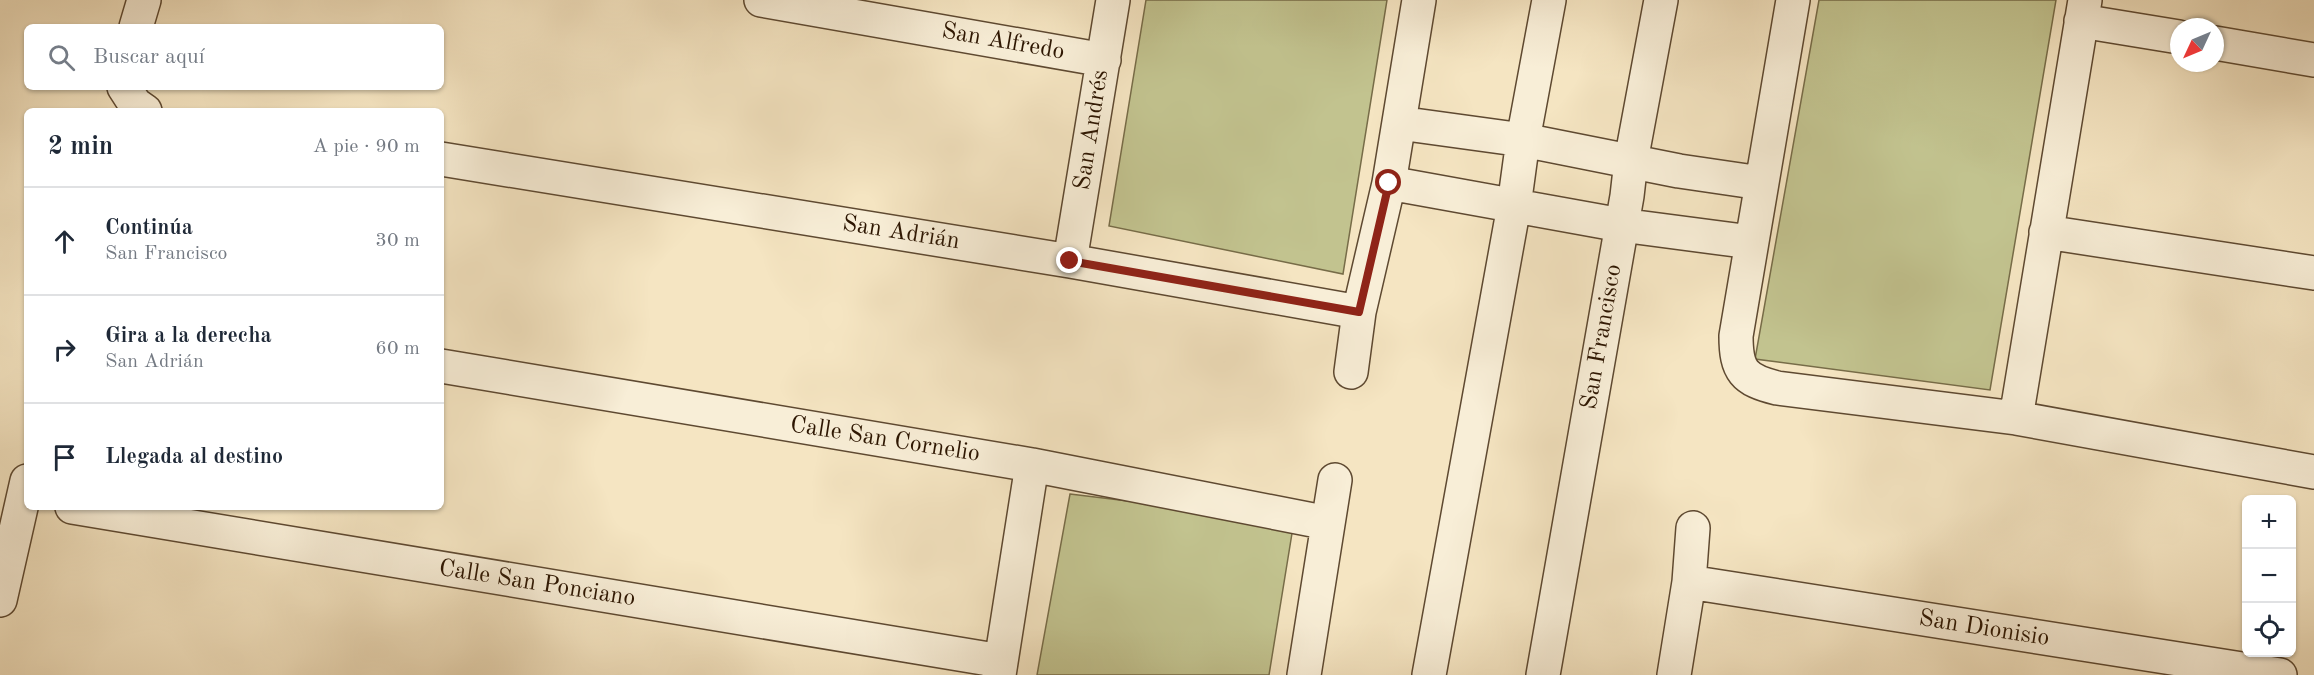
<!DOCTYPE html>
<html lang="es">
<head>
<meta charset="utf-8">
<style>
	body { margin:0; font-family:"Old Standard TT",serif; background:#f2f2f3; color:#1f2937 }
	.controls { position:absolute; right:18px; bottom:18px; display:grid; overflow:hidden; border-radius:9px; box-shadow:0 2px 4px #0004 }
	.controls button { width:54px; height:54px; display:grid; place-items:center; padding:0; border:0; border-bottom:2px solid #e0e1e3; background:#fff; color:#1f2937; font:30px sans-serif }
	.compass { position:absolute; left:2170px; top:18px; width:54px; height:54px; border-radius:50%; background:#fff; box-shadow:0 2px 4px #0004; rotate:226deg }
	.stop { position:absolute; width:18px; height:18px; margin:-14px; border:4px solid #8f2418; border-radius:50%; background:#fff }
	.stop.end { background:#8f2418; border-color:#fff; box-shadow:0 2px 6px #0008 }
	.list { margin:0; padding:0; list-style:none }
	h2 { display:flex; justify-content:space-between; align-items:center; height:78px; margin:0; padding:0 24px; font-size:26px }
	h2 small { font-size:20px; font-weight:400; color:#747a83 }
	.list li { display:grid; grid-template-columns:39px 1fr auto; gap:18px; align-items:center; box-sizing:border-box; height:108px; padding:0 24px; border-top:2px solid #e0e1e3 }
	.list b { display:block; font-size:22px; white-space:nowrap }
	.list p { margin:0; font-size:20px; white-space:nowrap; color:#747a83 }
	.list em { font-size:20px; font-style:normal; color:#747a83 }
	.icon { flex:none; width:33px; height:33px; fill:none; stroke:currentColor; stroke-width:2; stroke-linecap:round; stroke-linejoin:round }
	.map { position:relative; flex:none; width:2314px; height:675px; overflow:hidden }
	.search { position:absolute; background:#fff; box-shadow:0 2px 4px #0004; left:24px; top:24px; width:420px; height:66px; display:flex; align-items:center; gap:15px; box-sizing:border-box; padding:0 21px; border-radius:9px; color:#747a83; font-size:22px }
	.panel { position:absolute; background:#fff; box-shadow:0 2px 4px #0004; left:24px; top:108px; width:420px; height:402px; border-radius:9px }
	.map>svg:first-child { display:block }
	.green { fill:#c2c38f; stroke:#776c48; stroke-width:1.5 }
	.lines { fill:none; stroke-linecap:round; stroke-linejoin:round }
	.minor-casing { stroke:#5e4931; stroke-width:36 }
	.minor { stroke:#f8eed7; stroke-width:33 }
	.route { stroke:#8f2418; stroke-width:8 }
	.labels { text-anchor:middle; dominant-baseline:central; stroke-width:4.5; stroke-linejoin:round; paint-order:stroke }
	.street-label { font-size:24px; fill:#2c1501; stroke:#f8eed7 }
</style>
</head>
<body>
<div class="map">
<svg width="2314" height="675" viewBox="0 0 2314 675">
	<rect width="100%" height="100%" fill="#f5e5c2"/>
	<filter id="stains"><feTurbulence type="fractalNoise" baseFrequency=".00333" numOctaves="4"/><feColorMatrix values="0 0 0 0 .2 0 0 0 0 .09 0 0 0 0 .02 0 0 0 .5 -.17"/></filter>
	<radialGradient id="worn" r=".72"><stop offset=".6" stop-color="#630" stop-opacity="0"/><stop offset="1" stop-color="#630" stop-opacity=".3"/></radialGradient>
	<path class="green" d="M1146,0h241l-44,274 -234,-48z
		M1819,0h237l-66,390 -235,-31z
		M1070,494l224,27 -25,154h-232z"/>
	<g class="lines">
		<defs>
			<path id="minor" d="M761,0l343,60
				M1793,0l-57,336c0,35 8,44 41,52l239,30 298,54
				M2081,21l98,16
				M136,27l8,-27
				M2215,43l99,17
				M124,87l11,17 10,7
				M1399,123l124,17 156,31 82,12
				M441,159l629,102 289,51
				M1389,183l232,42 130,17
				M2046,232l268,41
				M1070,261l43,-261
				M441,366l591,99 296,58
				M1351,372l8,-60 30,-129 30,-183
				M2016,418l69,-418
				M72,507l929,154
				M1689,582l591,93
				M0,600l27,-119
				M999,675l33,-210
				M1304,675l31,-195
				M1429,675l85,-469 9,-66 26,-140
				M1543,675l84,-479 4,-35 30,-161
				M1674,675l15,-93 4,-54"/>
		</defs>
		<use href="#minor" class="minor-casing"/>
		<use href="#minor" class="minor"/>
	</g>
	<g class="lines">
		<path class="route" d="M1070,261l289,51 30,-129"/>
	</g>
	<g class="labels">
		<g class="street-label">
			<text transform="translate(1003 42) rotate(10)">San Alfredo</text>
			<text transform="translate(1092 130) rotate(-81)">San Andrés</text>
			<text transform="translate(901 233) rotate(9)">San Adrián</text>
			<text transform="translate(1602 337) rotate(-80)">San Francisco</text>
			<text transform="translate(885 440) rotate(9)">Calle San Cornelio</text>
			<text transform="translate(537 584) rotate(9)">Calle San Ponciano</text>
			<text transform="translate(1984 629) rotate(9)">San Dionisio</text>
		</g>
	</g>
	<rect width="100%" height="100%" filter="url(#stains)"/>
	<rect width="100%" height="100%" fill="url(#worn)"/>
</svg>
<div class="controls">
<button>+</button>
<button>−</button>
<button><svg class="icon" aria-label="locate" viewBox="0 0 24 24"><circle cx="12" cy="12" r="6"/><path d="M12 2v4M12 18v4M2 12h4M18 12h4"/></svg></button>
</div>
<svg class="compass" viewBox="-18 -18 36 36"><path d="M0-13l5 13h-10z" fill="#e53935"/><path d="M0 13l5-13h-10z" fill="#747a83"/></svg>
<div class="stop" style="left:1389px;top:183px"></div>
<div class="stop end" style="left:1070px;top:261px"></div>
<div class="search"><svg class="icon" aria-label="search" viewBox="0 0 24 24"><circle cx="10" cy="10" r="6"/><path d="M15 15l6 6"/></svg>Buscar aquí</div>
<section class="panel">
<h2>2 min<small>A pie · 90 m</small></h2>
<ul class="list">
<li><svg class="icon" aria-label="ahead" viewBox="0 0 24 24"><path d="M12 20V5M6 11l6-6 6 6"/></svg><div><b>Continúa</b><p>San Francisco</p></div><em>30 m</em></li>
<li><svg class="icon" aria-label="right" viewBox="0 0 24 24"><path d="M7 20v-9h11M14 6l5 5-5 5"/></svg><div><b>Gira a la derecha</b><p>San Adrián</p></div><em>60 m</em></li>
<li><svg class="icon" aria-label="arrive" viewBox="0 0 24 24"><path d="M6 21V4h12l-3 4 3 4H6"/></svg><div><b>Llegada al destino</b></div></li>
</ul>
</section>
</div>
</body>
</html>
